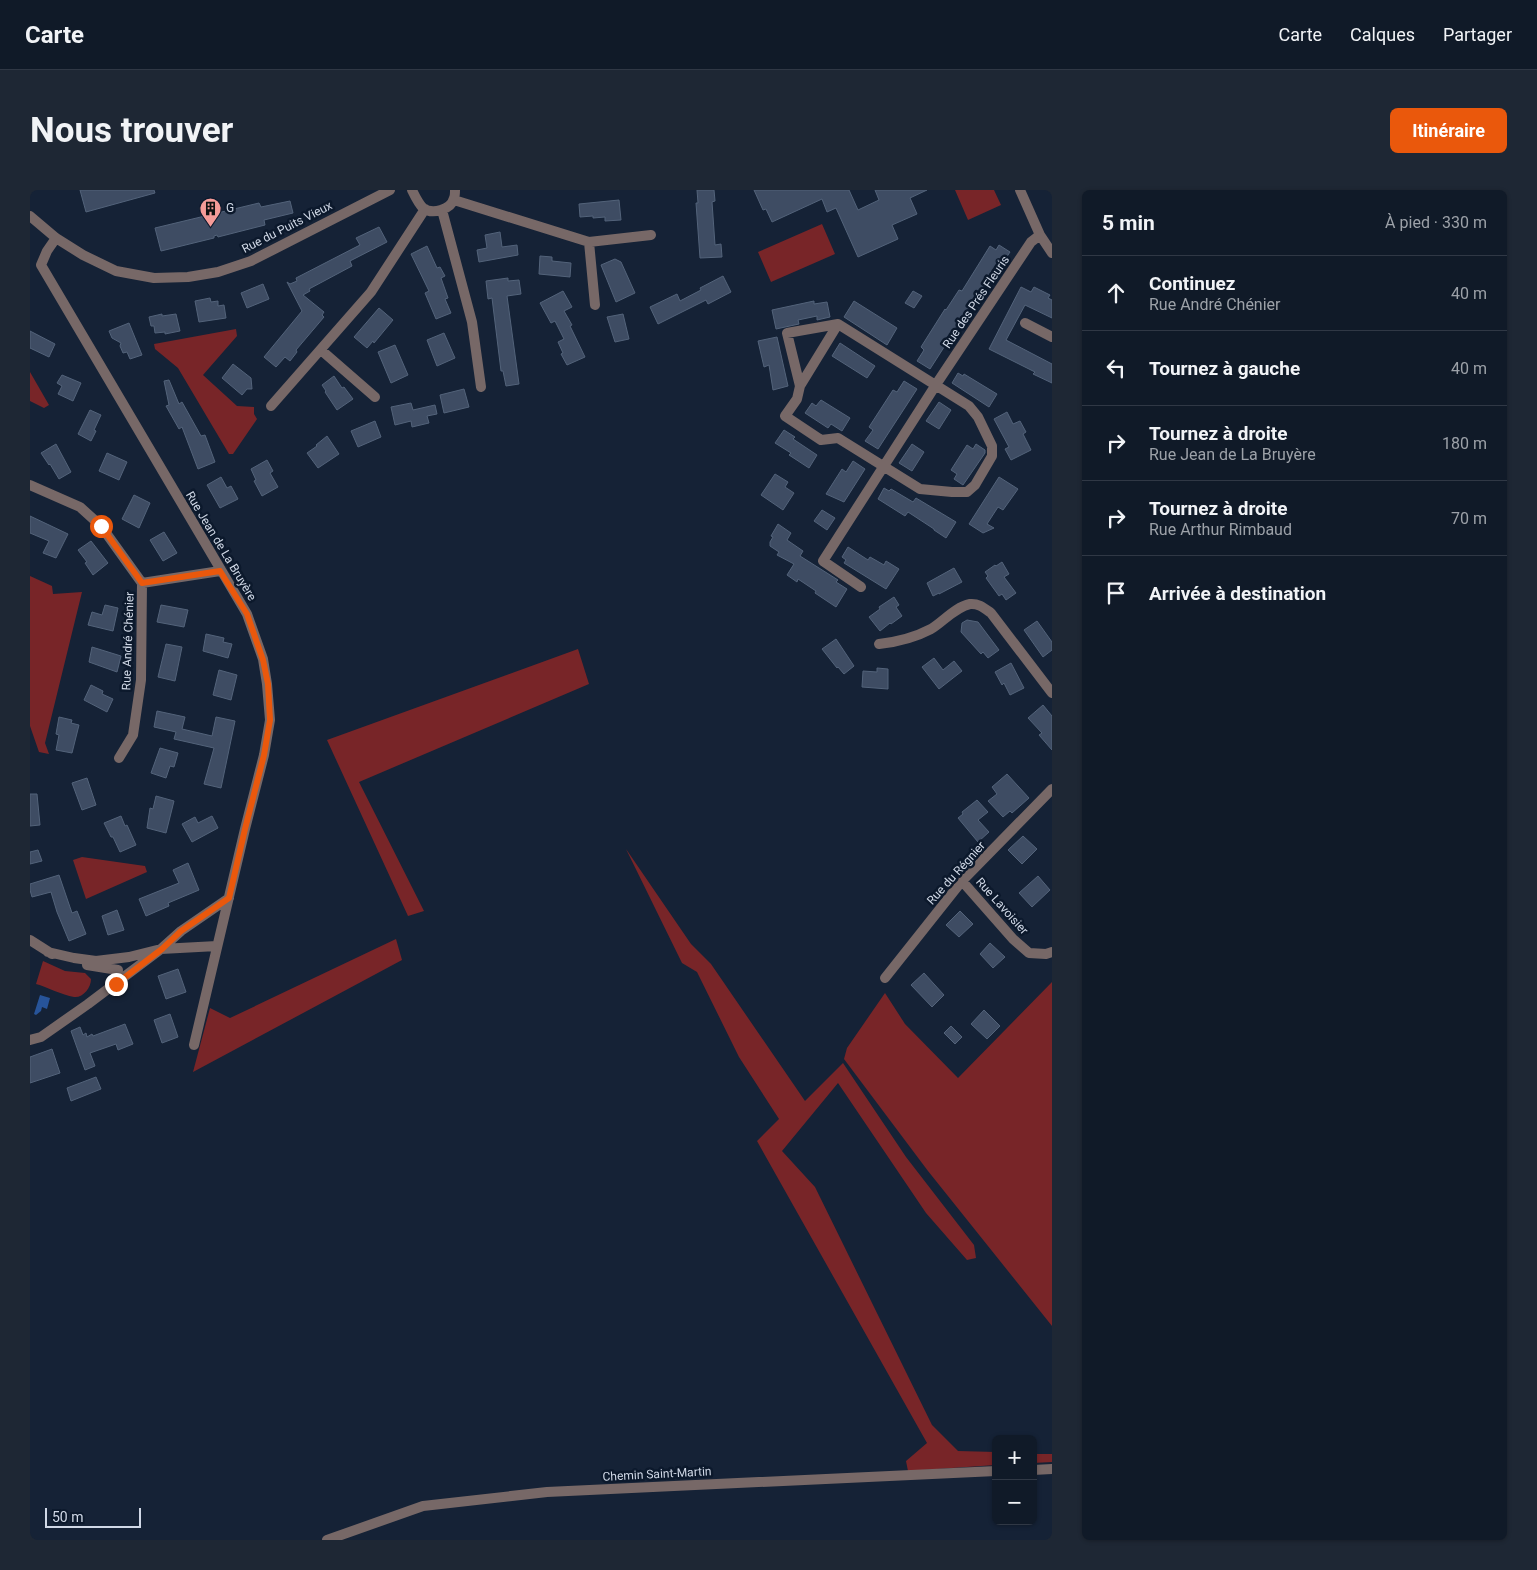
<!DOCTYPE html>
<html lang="fr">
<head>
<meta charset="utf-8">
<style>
	body { margin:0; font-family:Roboto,sans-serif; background:#1e2734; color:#f1f3f6 }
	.controls { position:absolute; right:15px; bottom:15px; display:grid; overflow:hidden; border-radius:8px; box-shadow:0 1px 4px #0004 }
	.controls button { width:45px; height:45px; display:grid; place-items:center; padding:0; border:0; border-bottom:1px solid #303845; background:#101a28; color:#f1f3f6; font:25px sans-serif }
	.scale { position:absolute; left:15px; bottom:12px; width:96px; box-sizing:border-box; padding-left:5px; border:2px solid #d0d8e6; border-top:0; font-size:14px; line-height:18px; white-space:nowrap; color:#d0d8e6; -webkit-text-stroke:4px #0c192c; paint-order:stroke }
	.stop { position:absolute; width:15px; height:15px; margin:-11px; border:4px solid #ea580c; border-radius:50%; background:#fff }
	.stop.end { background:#ea580c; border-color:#fff; box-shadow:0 1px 5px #0008 }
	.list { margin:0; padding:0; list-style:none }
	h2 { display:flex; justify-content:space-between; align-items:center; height:65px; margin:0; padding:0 20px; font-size:21px }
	h2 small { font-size:16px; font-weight:400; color:#9ca1a8 }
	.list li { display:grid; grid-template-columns:32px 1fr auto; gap:15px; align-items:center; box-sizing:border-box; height:75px; padding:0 20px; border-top:1px solid #303845 }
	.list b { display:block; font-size:19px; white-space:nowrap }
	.list p { margin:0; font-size:16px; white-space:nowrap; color:#9ca1a8 }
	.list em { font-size:16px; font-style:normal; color:#9ca1a8 }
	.icon { flex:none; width:28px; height:28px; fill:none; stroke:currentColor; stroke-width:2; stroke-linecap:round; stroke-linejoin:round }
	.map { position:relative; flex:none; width:1022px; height:1350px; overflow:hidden; border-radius:8px }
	header { display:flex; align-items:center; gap:30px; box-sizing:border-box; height:70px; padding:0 25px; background:#101a28; border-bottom:1px solid #303845 }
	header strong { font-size:24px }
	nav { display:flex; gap:28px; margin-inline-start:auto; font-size:18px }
	.intro { display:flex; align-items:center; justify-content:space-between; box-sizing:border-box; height:120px; padding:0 30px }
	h1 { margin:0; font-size:35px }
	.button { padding:12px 22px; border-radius:8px; background:#ea580c; color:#fff; font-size:18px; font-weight:700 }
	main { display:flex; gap:30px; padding:0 30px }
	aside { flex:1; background:#101a28; border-radius:8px; box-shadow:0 1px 4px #0004 }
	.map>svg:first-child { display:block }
	.green { fill:#782528 }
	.water { fill:#27549a }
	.building { fill:#3e4c63; stroke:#53637a }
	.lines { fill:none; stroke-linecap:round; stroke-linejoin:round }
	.minor { stroke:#776867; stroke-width:10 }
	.route { stroke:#ea580c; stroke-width:6 }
	.labels { text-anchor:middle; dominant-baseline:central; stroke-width:5; stroke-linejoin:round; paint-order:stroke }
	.poi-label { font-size:12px; fill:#d0d8e6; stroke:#0c192c; text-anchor:start }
	.street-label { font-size:12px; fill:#d0d8e6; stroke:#0c192c }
</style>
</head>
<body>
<header>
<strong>Carte</strong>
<nav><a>Carte</a><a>Calques</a><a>Partager</a></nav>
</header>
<div class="intro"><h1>Nous trouver</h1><a class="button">Itinéraire</a></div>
<main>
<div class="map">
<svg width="1022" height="1350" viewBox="0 0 1022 1350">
	<rect width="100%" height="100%" fill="#152236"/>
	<path class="green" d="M925,0h39l7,15 -33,15z
		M792,34l13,30 -64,28 -13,-30z
		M206,139l1,7 -34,39 34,31 17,1v7l3,5 -24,35h-4l-51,-86 -23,-19 -1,-5z
		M0,182l19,33 -5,3 -14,-7z
		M0,386l22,10 1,8 29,-2 -37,151 4,11 -10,-2 -9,-26z
		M548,459l11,35 -230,98 65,129 -16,5 -81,-176z
		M596,659l65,95 20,20 94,137 38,-38 63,94 68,88 2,13 -9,2 -41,-47 -88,-130 -56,68 33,36 117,238 26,26 38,1v13l-88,6 -2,-10 21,-18 -170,-302 22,-22 -40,-62 -42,-85 -15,-9z
		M52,667l63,9 2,6 -61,27 -13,-39z
		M366,749l6,21 -209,112 17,-64 20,10z
		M13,771l22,10 20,2 6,6c0,9 -8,19 -17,18 -12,-2 -27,-10 -38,-13z
		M1022,792v344l-124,-155 -84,-112 3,-11 38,-55 20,31 53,54z
		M1003,1264h19v8l-19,1z"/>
	<path class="water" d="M10,805l10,3 -3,11 -5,-2 -1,4 -5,4 -2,-1z"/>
	<path class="building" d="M50,0h74l1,3 -69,19z
		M667,0h17l1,11 -3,1 3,43 6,-1 1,13 -22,1 -4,-55h2z
		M724,0h95l9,20 21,-10 -4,-10h52l-17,8 7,16 -25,11 6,14 -40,18 -22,-49 -9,4 -5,-13 -50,23 -6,-13 -3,1z
		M589,10l2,20 -16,1v-4l-12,1v-2l-13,1 -1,-13z
		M260,11l3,12 -29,7 1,5 -47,12 -1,-2 -3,1v2l-53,13 -6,-23 104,-25 2,4z
		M349,37l8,15 -37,19 2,5 -43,23 1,2 -7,4 21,17 -2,3 2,2 -28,33 1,2 -7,9 -5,-4 -9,10 -12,-10 38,-46 -15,-29 3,2 7,-3 -1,-3 64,-33 -4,-7z
		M470,42l2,15 15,-2 1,10 -39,7 -2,-12 10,-2 -2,-13z
		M969,55l11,7 -16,24 -3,-2 -61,95 -13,-8 7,-11 -3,-3 24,-38 1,1 13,-20 3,1 28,-45 6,4z
		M397,56l10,22 3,-1 5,9 -4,2 7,20 -3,1 6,14 -15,6 -11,-26 4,-2 -18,-37z
		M510,66l12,1v4l19,2 -1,14 -31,-3z
		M585,69l6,3 14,31 -19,9 -15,-37z
		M693,86l8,16 -23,12 -2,-4 -48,24 -8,-17 27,-13 3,7 21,-11 -1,-2z
		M478,88v3l11,-1 2,14 -14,2 12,88 -13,2 -3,-15h-2l-9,-73 -4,1 -2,-18z
		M233,94l6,15 -22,9 -6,-15z
		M991,97l10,5 3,-5 16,8 -2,3 4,2v18l-27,-13 -19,35 46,24v19l-19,-9 2,-2 -46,-23z
		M533,101l9,16 -8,4 8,14 -2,1 15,31 -18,8 -6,-11 2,-1 -5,-11 6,-3 -9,-18 -4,2 -11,-20z
		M883,101l9,5 -8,12 -9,-5z
		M180,108l1,4 7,-1v5l6,-1 2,13 -27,4 -4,-21z
		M784,111v3l13,-2 3,15 -13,3v-4l-19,4 1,4 -23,5 -4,-19z
		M824,111l43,27 -10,17 -43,-28z
		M349,118l14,12 -19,23 -1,-2 -6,7 -13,-11z
		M132,124v2l14,-2 4,17 -15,3v-2l-10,1 -1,-7h-3l-2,-9z
		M593,124l6,25 -14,3 -8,-25z
		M99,133l13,32 -12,4 -3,-7 -4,1 -3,-7 1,-3 -9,-5 -3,-7z
		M0,141l25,13 -6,13 -19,-9z
		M414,143l11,25 -18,8 -10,-26z
		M747,147l11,49 -15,4 -4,-25 -5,2 -6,-26z
		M810,153l35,23 -8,12 -35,-22z
		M365,155l13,30 -17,8 -13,-31z
		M203,174l18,14 1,11h-5l-5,6 -20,-17z
		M928,183l5,3 1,-2 33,20 -8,13 -37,-24z
		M32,185l19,8 -8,18 -15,-7 4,-8 -5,-3z
		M304,186l8,12 2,-1 9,12 -16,11 -12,-18 1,-1 -4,-6z
		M139,190l10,24 3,-2 19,34 4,-1 10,27 -17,7 -16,-42 -3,2 -13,-23 3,-1 -5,-24z
		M874,191l13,8 -39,60 -13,-8 8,-11 -4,-3 24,-37 4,2z
		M434,199l5,18 -25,6 -4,-18z
		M791,210l29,18 -8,13 -11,-7 -3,4 -23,-15 7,-10 4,3z
		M909,212l12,8 -12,19 -13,-8z
		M381,213l2,7 22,-5 2,9 -10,2 2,7 -17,4 -1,-6 -16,4 -4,-18z
		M60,220l11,5 -7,15 2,1 -5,10 -13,-7z
		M977,222l6,12 7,-3 6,11 -3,2 8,16 -20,10 -6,-11 4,-2 -15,-28z
		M345,231l6,16 -23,10 -7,-16z
		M754,240l11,7 -2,2 24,16 -8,13 -20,-13 2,-2 -16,-10z
		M297,246l12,18 -21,14 -11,-15 10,-7 -1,-1z
		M26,254l15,28 -12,7 -9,-15 -1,1 -8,-12z
		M882,254l12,8 -12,19 -13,-8z
		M946,254l9,6v3l-22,32 -9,-6 3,-5 -6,-4 16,-25 6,4z
		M77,263l20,9 -8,18 -20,-9z
		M237,270l6,11 -3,2 8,14 -16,9 -8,-15 2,-1 -5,-11z
		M823,271l12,8 -21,33 -18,-8 16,-25 4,3z
		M745,284l13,8 -3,5 9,6 -11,17 -22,-15z
		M191,287l6,11 4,-2 7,13 -18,9 -13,-23z
		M969,287l19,12 -15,21 -5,-3 -11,17 7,4 -11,5 -14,-9z
		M854,298l5,3 2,-2 22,13 3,-4 40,24 -10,16 -12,-8v-1l-26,-17 -3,4 -27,-17z
		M104,305l16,8 -11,25 -17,-9z
		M792,320l13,8 -8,12 -13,-9z
		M0,326l38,18 -12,24 -13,-5 6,-12 -19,-8z
		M748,334l13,9 -4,7 16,11 -3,5 38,24 -2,2 11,7 -11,18 -21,-14 1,-2 -18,-12 -1,3 -10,-7 7,-11 -17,-9 2,-3 -9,-6v-4l3,-5 -2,-1z
		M134,342l13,21 -14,8 -13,-21z
		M61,351l17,22 -15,12 -8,-12 2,-1 -9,-12z
		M818,357l20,13 2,-3 14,8 2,-4 13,8 -13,20 -42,-26 2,-3 -4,-3z
		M972,372l7,12 -5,3 12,16 -10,7 -4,-6 -3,2 -13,-18 2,-2 -3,-4 10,-7 1,1z
		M924,378l8,14 -23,12v-1l-6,3 -6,-13z
		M864,407l5,8 -3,2 6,9 -11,8 -1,-1 -10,8 -11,-14 11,-8 -1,-2z
		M75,415l13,3 -5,23 -25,-6 4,-13 10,3z
		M131,415l27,5 -4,17 -27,-5z
		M937,430l11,2 21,28 -11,8 -5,-6 -2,2 -20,-22 1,-9z
		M1007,431l15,21v8l-9,7 -19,-27z
		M176,444l18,4 -1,4 9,2 -4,14 -25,-7z
		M806,449l18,27 -10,8 -6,-7 -1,1 -15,-19z
		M136,454l16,3 -7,34 -17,-4z
		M62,457l29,9 -4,16 -28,-10z
		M904,468l9,12 11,-9 8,10 -23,18 -17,-22z
		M981,473l13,25 -14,7 -6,-12 -2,2 -7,-13z
		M847,478l11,1v20l-26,-2 1,-16 14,1z
		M189,480l18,5 -6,25 -18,-5z
		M61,495l12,6 -1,3 11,5 -6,13 -23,-12z
		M1013,515l9,11v34l-13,-15 3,-2 -14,-15z
		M127,521l28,6 -3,12 30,7 4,-19 19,4 -14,67 -17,-4 10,-36 -40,-9 2,-7 -22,-5z
		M29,527l13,3 -1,3 8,2 -7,28 -16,-3 3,-15 -3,-1z
		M130,558l18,5 -4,14 -4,-1 -4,12 -15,-5z
		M977,584l22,24 -17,15 -2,-2 -7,6 -15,-16 9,-7 -5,-7z
		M57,588l9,27 -14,5 -10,-27z
		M0,604h7l3,31 -10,1z
		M126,606l18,5 -8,32 -19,-5 3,-20 3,1z
		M947,610l11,12 -10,8 11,12 -11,10 -20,-24 5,-4 -1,-2z
		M91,626l4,10 2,-1 9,20 -16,7 -7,-15h-2l-7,-14z
		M182,626l6,12 -26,14 -10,-18 13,-7 3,6z
		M993,646l14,13 -15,15 -14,-14z
		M8,660l4,11 -12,3v-12z
		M158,673l11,27 -31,13 1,3 -23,10 -7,-17 40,-16 -6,-13z
		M29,685l13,38 5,-2 9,23 -17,7 -12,-29 -6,-20 -19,5 -2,-7v-6z
		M1008,686l12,14 -18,17 -13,-14z
		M87,720l7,20 -16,5 -6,-19z
		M930,721l13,13 -14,13 -13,-12z
		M960,753l15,14 -12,11 -13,-14z
		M148,779l8,23 -20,7 -8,-23z
		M894,783l20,22 -12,12 -21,-22z
		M954,820l16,16 -13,13 -16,-15z
		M140,824l8,23 -16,6 -8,-23z
		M95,834l8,20 -15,6 -2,-6 -26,9 5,13 -10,4 -14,-39 9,-4 3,8 3,-2 1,4 5,-3 1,2z
		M921,836l11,11 -7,7 -11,-11z
		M22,859l8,24 -30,10v-26z
		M66,887l5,12 -30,12 -4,-13z"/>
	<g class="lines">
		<path class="minor" d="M382,0c3,6 6,13 11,18 9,7 28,2 31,-10 1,-2 1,-5 1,-8
			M990,0l20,45 12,18
			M424,10l135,42 62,-7
			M412,20l30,112 9,65
			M0,26l26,22 27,17 33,16 38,7 34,-1 30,-5 33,-11 139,-71
			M26,48l-9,13 -6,14 206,349 16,45 4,25 3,36 -6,35 -19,74 -51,216
			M559,52l6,63
			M995,133l27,14
			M808,134l131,82 9,11 14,29v10l-17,29 -8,7h-15l-32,-3 -82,-51 -17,2 -36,-24 12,-17 3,-13z
			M291,160l54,47
			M770,196l-13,-53 51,-9
			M241,216l100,-114 54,-83
			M0,295l50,22 21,19 41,57 -1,97 -8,55 -14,23
			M112,393l78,-12
			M831,397l-38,-26 116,-181 92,-138 9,-7
			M849,454c18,-2 35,-6 52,-15 12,-7 24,-22 39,-25 8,-1 14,4 21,9l61,80
			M932,691l51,58 16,14 17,1 6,-2
			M0,750l22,14
			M18,762l26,6 22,3 33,-4 32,-8 56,-3
			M57,775l31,5
			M855,788l77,-97 90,-92
			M0,850l11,-3 47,-33 73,-55 20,-18 48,-33
			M1003,1280l19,-1
			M297,1350l96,-34 124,-14 449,-21"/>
	</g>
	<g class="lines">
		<path class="route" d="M71,336l41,57 78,-12 27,43 16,46 5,24 2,36 -6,35 -19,74 -16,69 -48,33 -19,18 -46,35"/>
	</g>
	<defs>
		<symbol id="building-pin" viewBox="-11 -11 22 30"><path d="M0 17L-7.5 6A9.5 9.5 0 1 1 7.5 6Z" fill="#f59b98" stroke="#0c192c"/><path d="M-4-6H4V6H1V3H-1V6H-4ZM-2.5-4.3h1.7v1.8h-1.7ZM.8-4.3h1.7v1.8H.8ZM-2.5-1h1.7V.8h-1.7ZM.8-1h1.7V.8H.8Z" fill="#111"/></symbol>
	</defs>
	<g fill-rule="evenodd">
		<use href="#building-pin" x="168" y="6" width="25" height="34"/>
	</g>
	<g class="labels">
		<g class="poi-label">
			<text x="196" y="18">G</text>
		</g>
		<g class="street-label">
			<text transform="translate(257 37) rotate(-27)">Rue du Puits Vieux</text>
			<text transform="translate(946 112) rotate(-56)">Rue des Prés Fleuris</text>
			<text transform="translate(191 356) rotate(59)">Rue Jean de La Bruyère</text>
			<text transform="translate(98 451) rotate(-88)">Rue André Chénier</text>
			<text transform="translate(926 683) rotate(-48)">Rue du Régnier</text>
			<text transform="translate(972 716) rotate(48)">Rue Lavoisier</text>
			<text transform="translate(627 1284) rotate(-3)">Chemin Saint-Martin</text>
		</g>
	</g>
</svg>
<div class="controls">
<button>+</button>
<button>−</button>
</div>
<div class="scale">50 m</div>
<div class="stop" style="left:71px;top:336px"></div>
<div class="stop end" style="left:86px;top:794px"></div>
</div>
<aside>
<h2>5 min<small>À pied · 330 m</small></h2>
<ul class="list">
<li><svg class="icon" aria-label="ahead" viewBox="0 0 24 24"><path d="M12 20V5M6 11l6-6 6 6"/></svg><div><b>Continuez</b><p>Rue André Chénier</p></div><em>40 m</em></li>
<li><svg class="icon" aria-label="left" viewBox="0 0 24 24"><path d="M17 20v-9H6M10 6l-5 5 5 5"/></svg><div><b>Tournez à gauche</b></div><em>40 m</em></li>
<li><svg class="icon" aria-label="right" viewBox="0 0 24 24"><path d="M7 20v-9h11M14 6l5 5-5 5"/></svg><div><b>Tournez à droite</b><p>Rue Jean de La Bruyère</p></div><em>180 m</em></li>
<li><svg class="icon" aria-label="right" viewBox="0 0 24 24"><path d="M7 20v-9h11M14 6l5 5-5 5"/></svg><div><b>Tournez à droite</b><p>Rue Arthur Rimbaud</p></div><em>70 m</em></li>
<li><svg class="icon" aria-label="arrive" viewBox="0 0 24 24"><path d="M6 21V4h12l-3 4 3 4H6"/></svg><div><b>Arrivée à destination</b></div></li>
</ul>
</aside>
</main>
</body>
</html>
